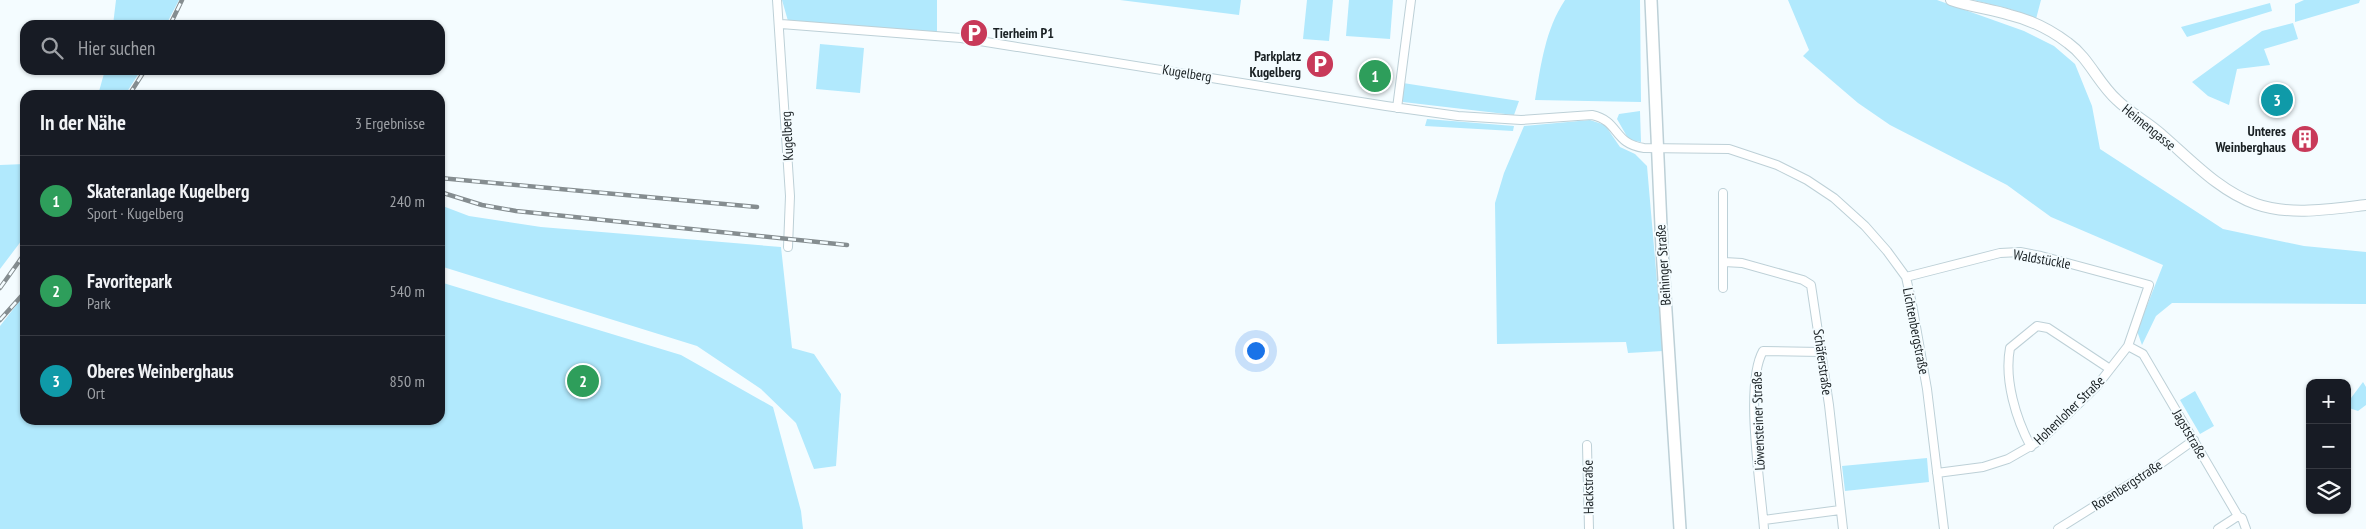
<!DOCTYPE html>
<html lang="de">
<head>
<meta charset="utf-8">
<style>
	body { margin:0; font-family:"PT Sans Narrow",sans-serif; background:#242831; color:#f1f3f6 }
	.controls { position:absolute; right:15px; bottom:15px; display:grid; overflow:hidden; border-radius:10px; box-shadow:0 1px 4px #0004 }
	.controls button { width:45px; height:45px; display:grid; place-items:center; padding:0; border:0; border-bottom:1px solid #363941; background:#171b24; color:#f1f3f6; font:25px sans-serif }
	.you { position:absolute; left:1255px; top:350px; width:18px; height:18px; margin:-12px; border:4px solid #fff; border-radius:50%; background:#1a73e8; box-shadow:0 0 0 8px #1a73e833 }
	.badge { display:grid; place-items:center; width:32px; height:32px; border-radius:50%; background:#c83959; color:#fff; font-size:16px; font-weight:700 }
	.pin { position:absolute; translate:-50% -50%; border:2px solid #fff; box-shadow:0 1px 5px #0006 }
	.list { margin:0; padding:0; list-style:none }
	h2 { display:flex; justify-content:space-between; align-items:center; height:65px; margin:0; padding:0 20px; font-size:21px }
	h2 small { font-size:16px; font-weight:400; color:#9ea1a6 }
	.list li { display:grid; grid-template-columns:32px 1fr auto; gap:15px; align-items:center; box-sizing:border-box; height:90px; padding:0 20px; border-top:1px solid #363941 }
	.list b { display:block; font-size:19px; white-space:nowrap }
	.list p { margin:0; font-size:16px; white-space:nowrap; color:#9ea1a6 }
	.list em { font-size:16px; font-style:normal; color:#9ea1a6 }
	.icon { flex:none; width:28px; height:28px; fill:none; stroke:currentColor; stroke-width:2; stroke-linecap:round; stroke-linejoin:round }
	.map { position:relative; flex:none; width:2366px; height:529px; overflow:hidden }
	.search { position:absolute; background:#171b24; box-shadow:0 1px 4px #0004; left:20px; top:20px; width:425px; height:55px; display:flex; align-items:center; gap:12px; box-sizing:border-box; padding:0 18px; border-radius:15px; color:#9ea1a6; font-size:19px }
	.panel { position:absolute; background:#171b24; box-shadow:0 1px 4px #0004; left:20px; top:90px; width:425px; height:335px; border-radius:15px }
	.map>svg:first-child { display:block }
	.green { fill:#b1e9fd }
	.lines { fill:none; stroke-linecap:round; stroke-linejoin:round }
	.minor-casing { stroke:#bdd0d7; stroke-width:10 }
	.tertiary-casing { stroke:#bdd0d7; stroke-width:12 }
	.secondary-casing { stroke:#bdd0d7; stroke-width:14 }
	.minor { stroke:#fff; stroke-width:8 }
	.tertiary { stroke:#fff; stroke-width:10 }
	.secondary { stroke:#fff; stroke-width:11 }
	.rail-casing { stroke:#858d90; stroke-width:4.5 }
	.rail { stroke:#f4fcff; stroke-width:2.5; stroke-dasharray:8; stroke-linecap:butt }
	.labels { text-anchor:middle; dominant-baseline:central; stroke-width:4; stroke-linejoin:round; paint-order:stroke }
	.poi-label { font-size:14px; font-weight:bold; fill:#192023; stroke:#f4fcff; text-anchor:end }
	.street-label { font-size:14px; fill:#192023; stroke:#f4fcff }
</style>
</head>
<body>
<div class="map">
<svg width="2366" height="529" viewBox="0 0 2366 529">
	<rect width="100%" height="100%" fill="#f4fcff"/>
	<path class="green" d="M116,0h63l-13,25h-53z
		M782,0h155v32l-149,-11z
		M1120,0h121l-2,15z
		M1307,0h26l-4,41 -26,-2z
		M1349,0h44l-3,39 -44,-3z
		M1565,0h75l1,102 -106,-2c6,-35 10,-70 30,-100z
		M1788,0h149l87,31 30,15 21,18 17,42 8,43 123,80 81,17 62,6v52l-194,-1 -16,13 -14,29 -5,-14 26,-66 -112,-48 -44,-32 -117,-60 -32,-22 -55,-47 6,-6z
		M1973,0h68l-5,19 -26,-10z
		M2304,0h56l-1,3 -64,19v-18z
		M2270,3l2,8 -85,26 -6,-10z
		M2293,23l5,16 -34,10 6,16 -33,4 -8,36 -21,-9 -16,-14 70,-51z
		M820,44l44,4 -4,45 -44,-4z
		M1366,60l23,4 -5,28 -23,-4z
		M105,70h36l-16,25h-27z
		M1403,83l116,18 -5,14 -111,-13z
		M1640,111l1,31 -12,-2 -12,-21 2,-5z
		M1427,119l87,7 -1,5 -88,-5z
		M1590,120l15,5 15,22 15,7 12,12 16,185 -35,2 -2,-11 -129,2 -2,-141 9,-30 20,-47z
		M25,164v72l-25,33v-104z
		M440,205l29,11 72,11 240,20 11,101 22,6 27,40 -5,72 -22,3 -18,-46 -35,-34 -64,-43 -257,-80z
		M440,282l241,73 92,52 28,104 2,18h-803v-203l25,-32v126h415z
		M2363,382l3,5v18l-8,6 -9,-3 2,-10z
		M2195,391l19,35 -14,8 -20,-34z
		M1927,458l2,24 -84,9 -3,-25z"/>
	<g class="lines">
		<defs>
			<path id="minor" d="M777,0l13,196 -2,51
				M781,24l180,14 425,68 72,10 63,4 71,-5c28,6 21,29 52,33l85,1 48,16 30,15 27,18 31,28 22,25 19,26 6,27 15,85 17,140
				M1397,108l14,-108
				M1723,193v95
				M1724,262l18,1 61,17 8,5 18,120 14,124
				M1906,277l94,-24 20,-1 21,4 108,29 -21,61 -32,41 -55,53 -33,19 -25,8 -46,6
				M2128,346l15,8 95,162 4,2 4,11
				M1587,445l2,84
				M2031,447c-15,-28 -27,-67 -21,-99l27,-22 11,2 62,41
				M1764,520l76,-10
				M1764,529c-3,-41 -20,-145 -1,-178l58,1
				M2058,529l91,-57 45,-32
				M2218,529l20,-13"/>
			<path id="tertiary" d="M1951,0c20,7 40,9 59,15 21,5 41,15 58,28 21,15 30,40 49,57 13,13 31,22 45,35 29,25 57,56 94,69 34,12 75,5 110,1"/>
			<path id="secondary" d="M1651,0l11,249 18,280"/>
		</defs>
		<use href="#minor" class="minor-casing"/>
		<use href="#tertiary" class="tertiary-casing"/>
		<use href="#secondary" class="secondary-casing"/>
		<use href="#minor" class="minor"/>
		<use href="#tertiary" class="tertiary"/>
		<use href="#secondary" class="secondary"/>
		<defs>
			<path id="rail" d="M170,25l12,-25
				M129,95l16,-25
				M440,178l317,29
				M440,192l42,13 34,6 331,34
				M0,288l25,-35
				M0,320l25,-28"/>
		</defs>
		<use href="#rail" class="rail-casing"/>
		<use href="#rail" class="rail"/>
	</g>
	<defs>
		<symbol id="parking-disc" viewBox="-11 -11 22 22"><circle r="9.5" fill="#c83959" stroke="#f4fcff"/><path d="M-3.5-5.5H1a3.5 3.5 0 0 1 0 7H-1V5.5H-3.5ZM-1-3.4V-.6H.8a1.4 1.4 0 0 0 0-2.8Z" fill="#fff"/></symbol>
		<symbol id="building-disc" viewBox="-11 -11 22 22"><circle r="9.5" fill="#c83959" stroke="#f4fcff"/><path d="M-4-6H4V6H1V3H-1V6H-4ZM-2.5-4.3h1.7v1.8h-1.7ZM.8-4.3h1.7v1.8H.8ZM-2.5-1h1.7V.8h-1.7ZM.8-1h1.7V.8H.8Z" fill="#fff"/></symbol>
	</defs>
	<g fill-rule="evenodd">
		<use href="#parking-disc" x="958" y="17" width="32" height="32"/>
		<use href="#parking-disc" x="1304" y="48" width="32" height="32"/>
		<use href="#building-disc" x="2289" y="123" width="32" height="32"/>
	</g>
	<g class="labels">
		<g class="poi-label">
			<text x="993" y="33" text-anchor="start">Tierheim P1</text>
			<text x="1301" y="56">Parkplatz<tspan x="1301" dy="16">Kugelberg</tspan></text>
			<text x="2286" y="131">Unteres<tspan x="2286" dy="16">Weinberghaus</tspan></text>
		</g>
		<g class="street-label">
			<text transform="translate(1187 73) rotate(9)">Kugelberg</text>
			<text transform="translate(2149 127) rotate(39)">Heimengasse</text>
			<text transform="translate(787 136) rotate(-93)">Kugelberg</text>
			<text transform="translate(2042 259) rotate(10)">Waldstückle</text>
			<text transform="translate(1663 265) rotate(-94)">Beihinger Straße</text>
			<text transform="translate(1916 331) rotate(79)">Lichtenbergstraße</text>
			<text transform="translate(1823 362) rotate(82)">Schäferstraße</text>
			<text transform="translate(2069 410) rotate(-44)">Hohenloher Straße</text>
			<text transform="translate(1758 421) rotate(-92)">Löwensteiner Straße</text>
			<text transform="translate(2190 434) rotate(60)">Jagststraße</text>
			<text transform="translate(2127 485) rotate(-33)">Rotenbergstraße</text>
			<text transform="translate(1588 487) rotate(-91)">Hackstraße</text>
		</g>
	</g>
</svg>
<div class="controls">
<button>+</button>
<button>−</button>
<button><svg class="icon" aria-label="layers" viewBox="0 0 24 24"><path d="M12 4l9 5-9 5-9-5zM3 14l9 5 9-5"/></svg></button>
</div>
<div class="you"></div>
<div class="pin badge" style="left:1375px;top:76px;background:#2e9e5b">1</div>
<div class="pin badge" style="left:583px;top:381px;background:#2e9e5b">2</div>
<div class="pin badge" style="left:2277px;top:100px;background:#0f9aa8">3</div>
<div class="search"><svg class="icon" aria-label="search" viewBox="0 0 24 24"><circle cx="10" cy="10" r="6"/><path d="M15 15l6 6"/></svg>Hier suchen</div>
<section class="panel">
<h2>In der Nähe<small>3 Ergebnisse</small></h2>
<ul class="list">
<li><span class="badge" style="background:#2e9e5b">1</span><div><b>Skateranlage Kugelberg</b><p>Sport · Kugelberg</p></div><em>240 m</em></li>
<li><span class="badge" style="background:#2e9e5b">2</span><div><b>Favoritepark</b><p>Park</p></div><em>540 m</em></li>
<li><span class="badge" style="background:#0f9aa8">3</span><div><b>Oberes Weinberghaus</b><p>Ort</p></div><em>850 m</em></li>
</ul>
</section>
</div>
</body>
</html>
